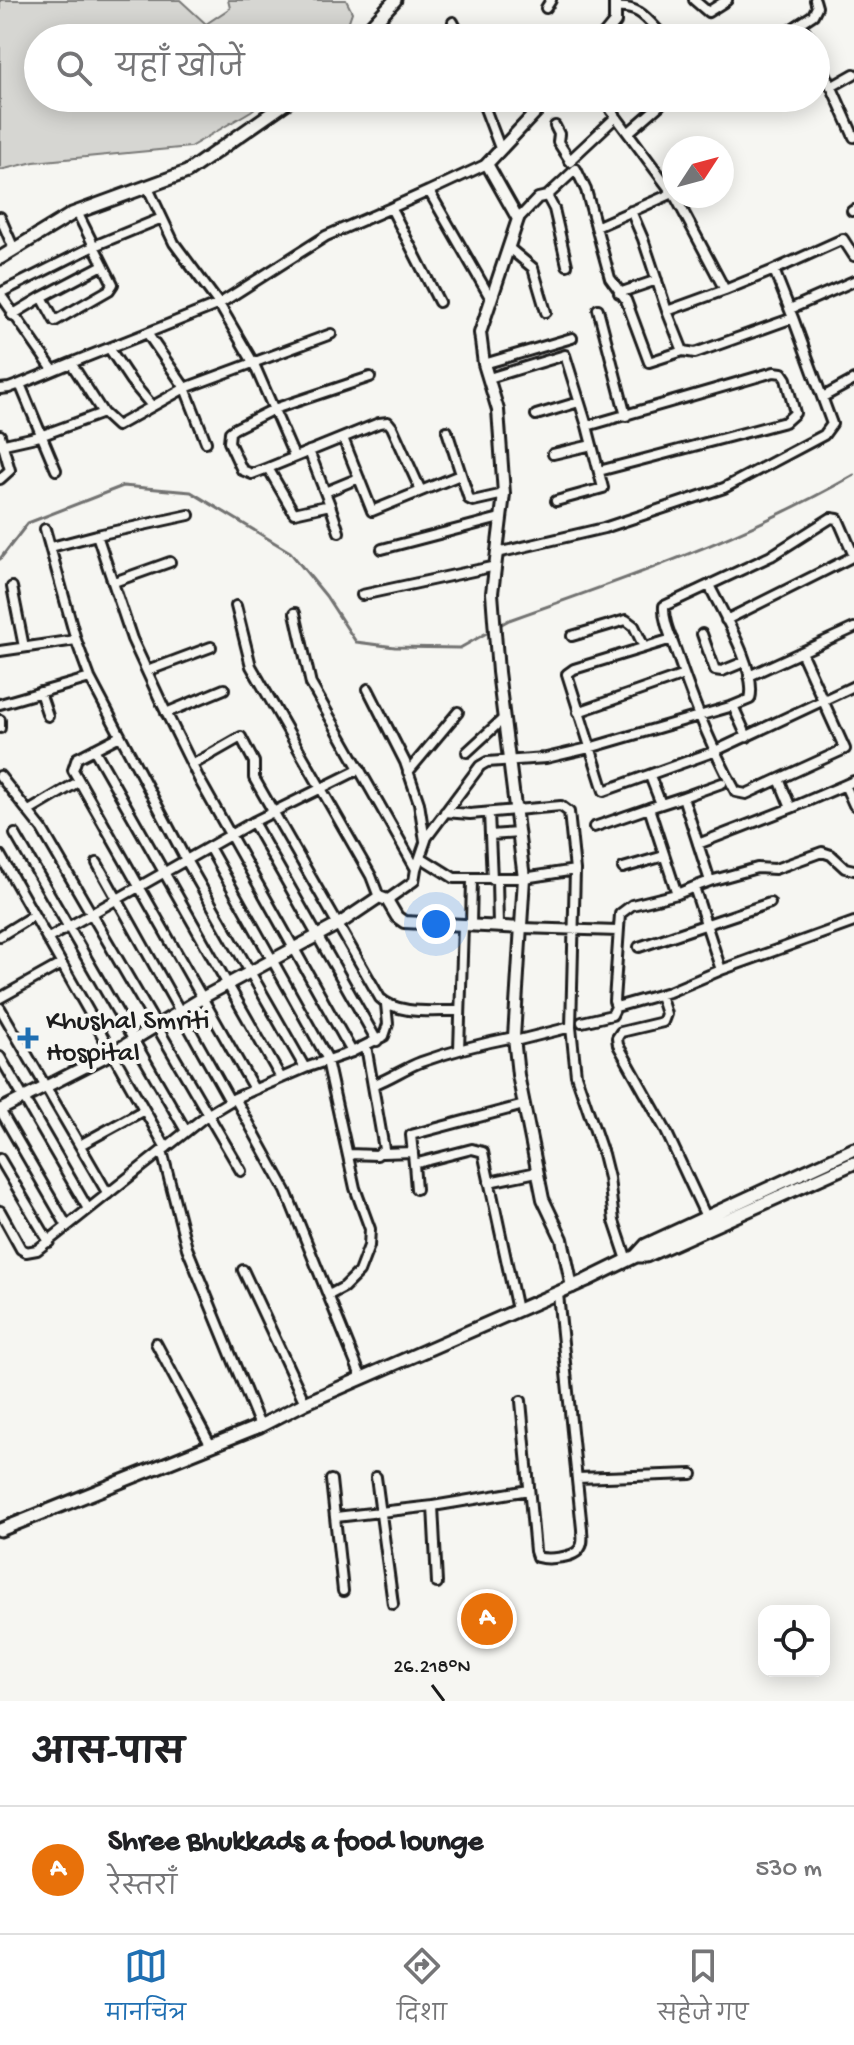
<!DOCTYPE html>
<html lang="hi">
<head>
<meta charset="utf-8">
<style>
	body { margin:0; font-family:"Gochi Hand","Playpen Sans Deva",sans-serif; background:#f6f6f6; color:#202124 }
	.controls { position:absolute; right:24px; bottom:24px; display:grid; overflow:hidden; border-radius:16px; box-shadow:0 4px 20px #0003 }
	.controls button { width:72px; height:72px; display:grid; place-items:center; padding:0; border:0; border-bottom:2px solid #e0e0e0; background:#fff; color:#202124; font:40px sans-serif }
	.compass { position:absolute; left:662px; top:136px; width:72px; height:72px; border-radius:50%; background:#fff; box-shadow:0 4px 20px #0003; rotate:54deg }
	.you { position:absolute; left:436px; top:924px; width:28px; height:28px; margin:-20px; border:6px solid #fff; border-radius:50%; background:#1a73e8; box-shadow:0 0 0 12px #1a73e833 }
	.badge { display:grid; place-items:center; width:52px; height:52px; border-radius:50%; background:#1f6fb2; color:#fff; font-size:26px; font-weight:700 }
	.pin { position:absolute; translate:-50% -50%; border:4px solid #fff; box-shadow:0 2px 8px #0006 }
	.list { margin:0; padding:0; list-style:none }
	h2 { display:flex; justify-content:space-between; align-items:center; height:104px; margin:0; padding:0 32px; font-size:34px }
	h2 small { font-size:26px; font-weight:400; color:#757577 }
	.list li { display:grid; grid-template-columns:52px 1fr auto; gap:24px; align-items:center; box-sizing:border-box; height:128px; padding:0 32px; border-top:2px solid #e0e0e0 }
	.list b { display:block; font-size:30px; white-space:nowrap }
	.list p { margin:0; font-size:26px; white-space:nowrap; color:#757577 }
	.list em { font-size:26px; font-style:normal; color:#757577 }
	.icon { flex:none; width:44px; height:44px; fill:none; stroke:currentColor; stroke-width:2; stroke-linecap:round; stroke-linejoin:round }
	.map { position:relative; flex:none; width:854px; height:1701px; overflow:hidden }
	.search { position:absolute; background:#fff; box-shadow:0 4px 20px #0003; left:24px; right:24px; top:24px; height:88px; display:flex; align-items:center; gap:20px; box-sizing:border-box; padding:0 28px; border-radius:44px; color:#757577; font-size:30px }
	.sheet { height:232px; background:#fff }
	nav { display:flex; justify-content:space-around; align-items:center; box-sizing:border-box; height:112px; border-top:2px solid #e0e0e0; background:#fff; font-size:22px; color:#757577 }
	nav a { display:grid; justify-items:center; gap:4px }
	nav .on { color:#1f6fb2 }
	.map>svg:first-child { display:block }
	.green { fill:#d6d6d2; stroke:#797977; stroke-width:2 }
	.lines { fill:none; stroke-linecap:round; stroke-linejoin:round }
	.stream { stroke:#727271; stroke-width:3 }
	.minor-casing { stroke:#1c1c1c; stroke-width:14 }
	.tertiary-casing { stroke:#1c1c1c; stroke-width:16 }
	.secondary-casing { stroke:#1c1c1c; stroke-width:17 }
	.minor { stroke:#f6f6f2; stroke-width:8 }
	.tertiary { stroke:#f6f6f2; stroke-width:10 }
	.secondary { stroke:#f6f6f2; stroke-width:11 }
	.ticks { fill:none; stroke:#1c1c1c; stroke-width:3 }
	.poi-dot { fill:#1f6fb2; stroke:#f6f6f2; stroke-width:3 }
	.labels { text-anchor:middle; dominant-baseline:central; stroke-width:8; stroke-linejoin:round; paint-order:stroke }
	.poi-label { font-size:28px; fill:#1c1c1c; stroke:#f6f6f2; text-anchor:start }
	.ticks-label { font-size:20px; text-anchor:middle; fill:#1c1c1c; stroke:#f6f6f2; stroke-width:8; stroke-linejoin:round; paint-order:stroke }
</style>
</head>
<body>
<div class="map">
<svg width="854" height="1701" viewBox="0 0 854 1701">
	<rect width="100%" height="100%" fill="#f6f6f2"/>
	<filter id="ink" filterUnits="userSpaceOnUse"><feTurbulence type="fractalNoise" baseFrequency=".0125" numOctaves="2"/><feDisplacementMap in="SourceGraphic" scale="16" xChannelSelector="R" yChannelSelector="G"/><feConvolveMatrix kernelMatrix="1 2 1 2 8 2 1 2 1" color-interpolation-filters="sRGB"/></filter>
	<g filter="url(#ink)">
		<path class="green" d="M0,0h180l26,24 24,-16 -2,-8h118l6,12 -9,26h-305v60h230l-17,13 -61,36 -156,15 -34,8z"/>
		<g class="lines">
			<path class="stream" d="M0,559l28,-36 95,-37 68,6 99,60 36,44 30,46 39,5 65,1 32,-18
				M498,626l11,-6c117,-41 237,-83 345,-145"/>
			<defs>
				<path id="minor" d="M694,0l14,12 19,-12
					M546,8l5,-8
					M615,8c26,-3 33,13 50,30
					M453,22l8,16
					M800,24l10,14
					M778,38l35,-23 4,-8 -2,-7
					M816,52l38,85
					M831,87l23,-13
					M481,98l19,50
					M621,98l-10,12 63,85
					M555,126l4,8 -1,8 13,20
					M628,133l32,-28 -7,-7
					M569,161l47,-44
					M147,186l27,57 45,61 35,60 40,92
					M429,191l58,-27
					M547,196l7,13 13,56
					M675,196l50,94 49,-20 19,48
					M631,211l12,28 24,72
					M852,211l2,-1
					M0,217l14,32
					M596,227l77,-34
					M509,248l24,20 13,44
					M774,270l69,-31 11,17
					M0,293l94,-47 68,-28
					M619,293l38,-13
					M0,294l53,76
					M42,297l61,-32
					M439,302l-48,-94 38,-17 62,108
					M598,309l28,107
					M790,309l64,-28
					M12,315l30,-18 13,24 54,-31 4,-6 -36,-72
					M109,348l22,33 21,25
					M683,351l-16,-40 58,-21
					M71,363l76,-30
					M484,364l88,-26
					M489,378l76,-23 22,71
					M0,389l9,-1 11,-4
					M823,397l31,-17
					M536,415l43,-13
					M447,431l22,68 4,2 31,-7
					M0,435l10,35 -10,9
					M206,442l-21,-54 146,-54
					M0,445l40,-9 63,-23 14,13 68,-38 -38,-55 72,-29 107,-68 65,-28
					M309,451l21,54 -36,8 -26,-45 111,-45 9,-1 4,5 29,64 -49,20 -29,-73
					M553,454l39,-9
					M268,468l-16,6 -10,-4 -13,-28 1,-10 4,-3 40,-20 96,-32
					M56,470l-36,-86 51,-21 32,50
					M421,491l39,-16
					M325,492l34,-14
					M556,501l47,-13 -16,-62 187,-54 8,1 4,6 9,34 -10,9 -186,49
					M330,505l9,27
					M189,515l-92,20 35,104 30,65 37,75 153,273
					M51,547l46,-12
					M382,549l118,-31
					M497,553l107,-25 120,-40 100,-53 8,-11 -39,-106 -98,35 -12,-2 -34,11 -23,-62 -16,-22 -24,-88 -10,-21 -29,27 -9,2 -20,21
					M114,582l56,-20
					M12,587l12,60
					M362,595l134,-29
					M236,606l15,60 120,210 8,21
					M295,613l16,71 105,185 -2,12 -27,19
					M726,620l128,-64
					M702,634l13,36 7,1 22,-9
					M572,636l54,-16 8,6 10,21
					M672,639l-98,30 -7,5 37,117 109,-39 141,-66
					M0,651l76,-11
					M147,671l64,-24
					M749,676l105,-48
					M368,689l37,73 14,41 6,38
					M40,692l8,24
					M0,704l90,-26
					M733,706l14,31
					M578,712l106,-37
					M166,713l58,-24
					M0,720v8
					M120,736l-43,22 -4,12 181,319
					M94,749l187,329
					M467,752l37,-34
					M192,765l49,-28 13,25v16l126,220c18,18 57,12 80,13
					M408,772l50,-60
					M0,776l42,53 199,342
					M650,776l11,28
					M779,779l-33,15 -10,-2c-25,-45 -43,-90 -59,-138 -5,-15 -14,-32 -13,-48l107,-50 60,-38 7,1 16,37
					M854,781l-9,4 9,20
					M683,797l39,-14
					M791,808l54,-23
					M29,811l49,-29
					M445,812l25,2 91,-8 8,6 6,58 -4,157 5,48 27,79 6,24 5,43 13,39
					M489,813l3,66
					M253,822l124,219
					M594,827l55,-19
					M15,834l171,297
					M490,835l29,-2
					M698,844l93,-36 -12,-29 66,-30 -43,-95
					M209,847l117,209 29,132 15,41 -1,17 -10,26 -15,15 -15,8
					M0,855l166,293
					M422,858l32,20h70l51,-8
					M97,863l133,238
					M623,868l41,-12
					M416,869l11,-32 53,-71 7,-4 59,-4 43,-10 144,-42 17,-7c8,-28 -28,-87 -41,-114
					M497,879l1,48
					M710,881l47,-13 18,1 47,-17 9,3 14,13 9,2
					M694,887l16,-6 -27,-84 -34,11 28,86 17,-7 27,83
					M677,894l-45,11 -12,9 -6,87 2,6 53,-15 52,-22 133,-48
					M471,925l1,-46
					M522,928l96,3
					M0,936l34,-21
					M47,939l206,-117 107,-53
					M639,947l131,-44
					M660,995l6,19 -3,8 -42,10 -4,6 1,7 47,84 43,92
					M0,998l61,-34
					M0,1008l108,186
					M582,1022l30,-7 4,-8
					M515,1041l56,-14
					M459,1050l4,-125
					M0,1057l88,152
					M305,1068l47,-16 32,-16 4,-12 -2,-20
					M375,1084c16,-6 30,-16 46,-22 31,-11 62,-19 93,-25
					M235,1098l51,93 76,188
					M0,1110l67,116
					M80,1145l64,-35
					M162,1151l25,97 73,178
					M382,1153l31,-1
					M349,1154l28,1 7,-6 -18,-103
					M0,1159l49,83
					M414,1164l-3,-29 113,-30
					M489,1182l48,-10
					M416,1189l-2,-25 58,-15 11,3 34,158
					M0,1211l21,38 5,3 11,-2 170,-135 28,-17 70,-30 -119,-208 -96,-182 -14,-38 -31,-111
					M243,1270l62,133
					M156,1343l55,103
					M521,1401l14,150 2,6c11,3 38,1 43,-9 4,-5 2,-13 2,-19l-24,-235
					M376,1477l17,127
					M577,1478l115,-4
					M331,1480l12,111
					M336,1517l97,-11
					M437,1583l-4,-77 96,-16"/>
				<path id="tertiary" d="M602,38l13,-16v-22
					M549,98l-62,66 31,55 -38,114 4,31 14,46 6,84 -12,99 6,79 26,206 -10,159 4,38 25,124 19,40 10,48
					M0,1110l112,-57 90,-55 137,-74 40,-27 8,3 10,17 7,5 118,6"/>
				<path id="secondary" d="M360,38l35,-38
					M0,258l72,-44 115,-42 106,-74
					M636,1256h10l208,-93
					M0,1530l260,-104 45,-23 282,-123 49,-24 10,-11 208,-96"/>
			</defs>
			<use href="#minor" class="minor-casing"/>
			<use href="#tertiary" class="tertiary-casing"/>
			<use href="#secondary" class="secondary-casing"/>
			<use href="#minor" class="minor"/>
			<use href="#tertiary" class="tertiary"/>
			<use href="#secondary" class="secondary"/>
		</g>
	</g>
	<path class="ticks" d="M432,1685l12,16"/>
	<path class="poi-dot" d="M24 1026h8v8h8v8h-8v8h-8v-8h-8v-8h8z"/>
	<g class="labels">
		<g class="poi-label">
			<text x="46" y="1022">Khushal Smriti<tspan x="46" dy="32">Hospital</tspan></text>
		</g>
	</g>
	<g class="ticks-label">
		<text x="432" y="1672">26.218°N</text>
	</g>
</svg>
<div class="controls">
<button><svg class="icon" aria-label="locate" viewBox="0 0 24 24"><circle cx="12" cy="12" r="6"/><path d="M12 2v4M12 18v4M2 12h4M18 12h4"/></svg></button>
</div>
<svg class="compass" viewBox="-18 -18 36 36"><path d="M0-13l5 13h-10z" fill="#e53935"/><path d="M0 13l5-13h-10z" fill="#757577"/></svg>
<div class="you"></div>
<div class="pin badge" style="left:487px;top:1619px;background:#e8710a">A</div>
<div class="search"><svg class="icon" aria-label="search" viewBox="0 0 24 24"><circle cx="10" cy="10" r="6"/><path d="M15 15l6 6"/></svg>यहाँ खोजें</div>
</div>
<section class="sheet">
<h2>आस-पास<small></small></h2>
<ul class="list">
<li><span class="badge" style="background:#e8710a">A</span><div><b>Shree Bhukkads a food lounge</b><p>रेस्तराँ</p></div><em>530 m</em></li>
</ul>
</section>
<nav>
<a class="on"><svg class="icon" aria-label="map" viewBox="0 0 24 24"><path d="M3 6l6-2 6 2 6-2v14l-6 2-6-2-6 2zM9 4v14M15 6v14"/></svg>मानचित्र</a>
<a><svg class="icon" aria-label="directions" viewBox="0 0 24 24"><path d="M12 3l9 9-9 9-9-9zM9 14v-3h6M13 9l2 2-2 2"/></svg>दिशा</a>
<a><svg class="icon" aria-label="saved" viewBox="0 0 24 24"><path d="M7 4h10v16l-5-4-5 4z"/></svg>सहेजे गए</a>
</nav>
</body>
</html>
